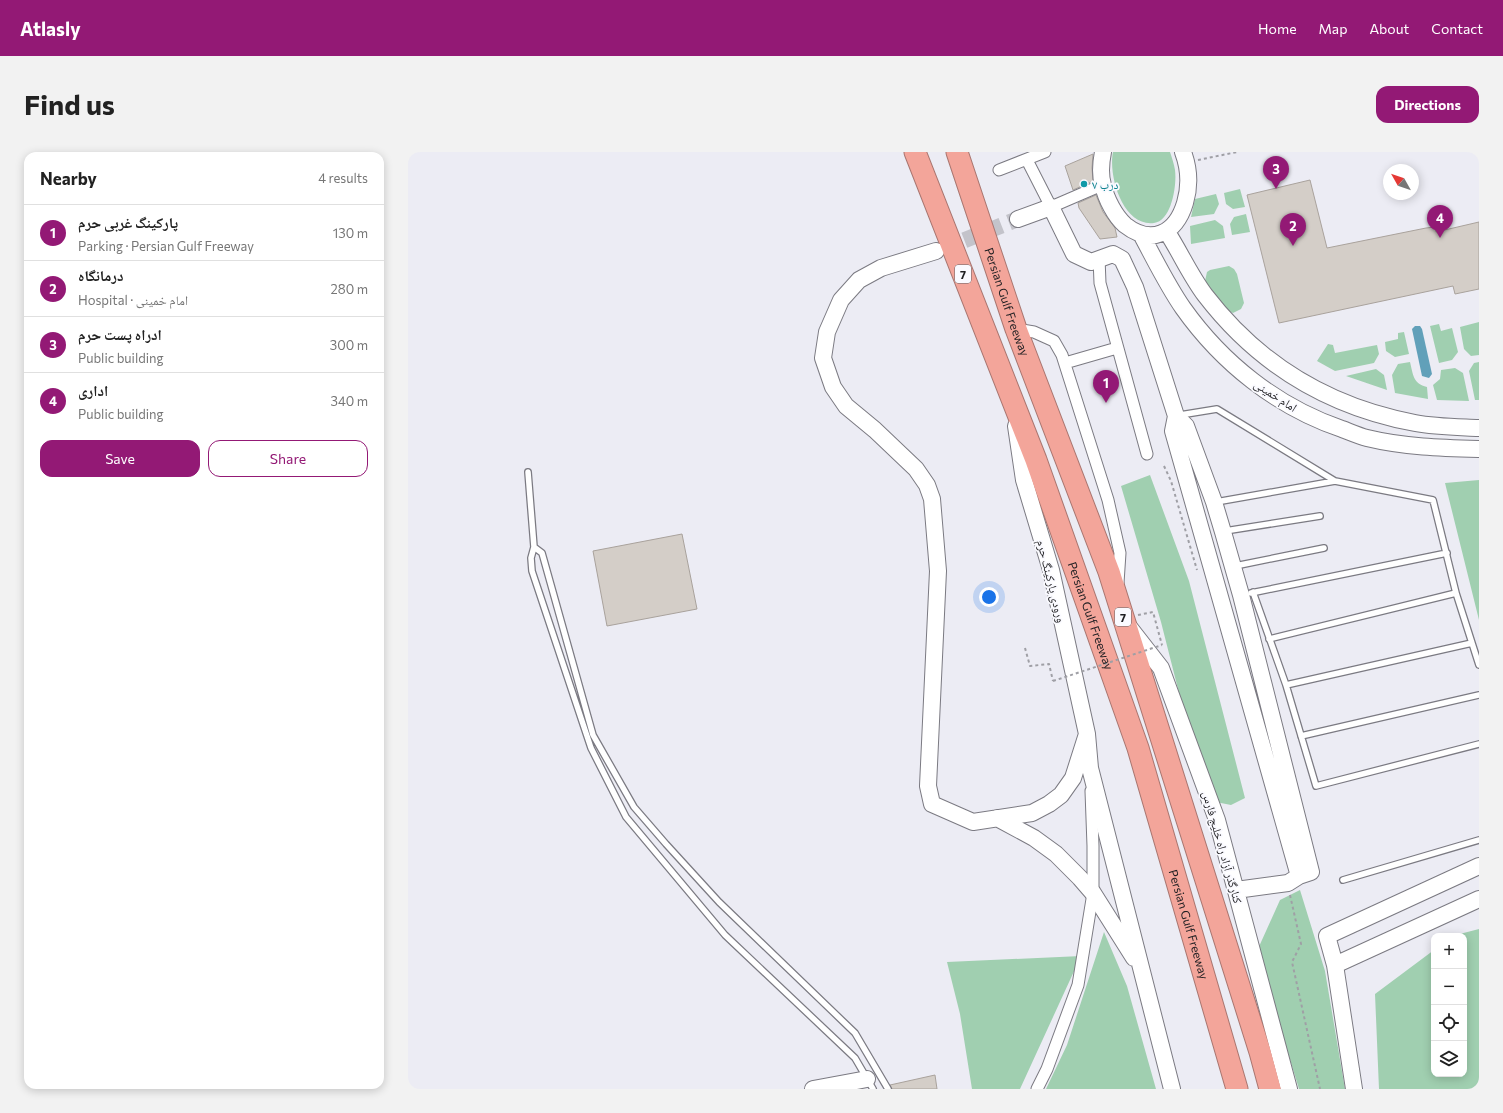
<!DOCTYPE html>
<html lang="en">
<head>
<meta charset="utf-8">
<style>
	body { margin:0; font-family:Commissioner,"Noto Naskh Arabic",sans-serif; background:#f2f2f2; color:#222 }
	.controls { position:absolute; right:12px; bottom:12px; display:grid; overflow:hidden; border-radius:8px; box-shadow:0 2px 10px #0003 }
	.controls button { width:36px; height:36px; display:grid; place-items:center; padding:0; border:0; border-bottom:1px solid #e0e0e0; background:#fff; color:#222; font:20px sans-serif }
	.compass { position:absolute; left:975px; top:12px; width:36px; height:36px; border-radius:50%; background:#fff; box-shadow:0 2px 10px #0003; rotate:310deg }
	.you { position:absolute; left:581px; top:445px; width:14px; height:14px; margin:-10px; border:3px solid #fff; border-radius:50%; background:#1a73e8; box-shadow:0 0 0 6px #1a73e833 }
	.badge { display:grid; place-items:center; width:26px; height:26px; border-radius:50%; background:#931975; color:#fff; font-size:13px; font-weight:700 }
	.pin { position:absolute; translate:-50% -33px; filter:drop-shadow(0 1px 2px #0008) }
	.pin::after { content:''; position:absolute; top:21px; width:14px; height:12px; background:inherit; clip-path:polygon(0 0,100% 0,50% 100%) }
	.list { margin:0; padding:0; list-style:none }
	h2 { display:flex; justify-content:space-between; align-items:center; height:52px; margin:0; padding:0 16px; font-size:17px }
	h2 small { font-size:13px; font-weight:400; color:#767676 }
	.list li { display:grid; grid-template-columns:26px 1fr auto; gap:12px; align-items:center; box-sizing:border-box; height:56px; padding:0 16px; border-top:1px solid #e0e0e0 }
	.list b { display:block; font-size:15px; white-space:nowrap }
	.list p { margin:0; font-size:13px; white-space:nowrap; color:#767676 }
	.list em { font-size:13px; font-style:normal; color:#767676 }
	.actions { display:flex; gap:8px; padding:12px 16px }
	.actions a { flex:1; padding:9px 0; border:1px solid #931975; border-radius:12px; text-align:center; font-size:14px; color:#931975 }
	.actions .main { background:#931975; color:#fff }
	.icon { flex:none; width:22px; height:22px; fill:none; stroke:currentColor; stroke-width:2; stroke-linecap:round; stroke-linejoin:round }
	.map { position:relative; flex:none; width:1071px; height:937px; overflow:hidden; border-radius:12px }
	header { display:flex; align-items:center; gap:24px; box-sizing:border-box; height:56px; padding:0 20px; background:#931975; color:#fff }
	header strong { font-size:19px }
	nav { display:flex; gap:22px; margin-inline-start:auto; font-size:14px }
	.intro { display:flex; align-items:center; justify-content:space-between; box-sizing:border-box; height:96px; padding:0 24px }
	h1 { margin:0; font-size:28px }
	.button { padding:10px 18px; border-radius:12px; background:#931975; color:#fff; font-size:14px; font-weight:700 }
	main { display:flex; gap:24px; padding:0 24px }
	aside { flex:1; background:#fff; border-radius:12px; box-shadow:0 2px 10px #0003 }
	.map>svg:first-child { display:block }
	.green { fill:#a0cfb0 }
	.water { fill:#61a0b9 }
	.building { fill:#d4cec8; stroke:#a9a29c }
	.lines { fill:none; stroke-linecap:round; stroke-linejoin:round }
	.secondary-tunnel { stroke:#c3c3ca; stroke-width:16; stroke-dasharray:16 8; stroke-linecap:butt }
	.lane-casing { stroke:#7b7a82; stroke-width:8 }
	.street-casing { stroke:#7b7a82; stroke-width:13 }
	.secondary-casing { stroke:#7b7a82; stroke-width:18 }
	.highway-casing { stroke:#a97670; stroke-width:23 }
	.path { stroke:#9f9fa5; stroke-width:2; stroke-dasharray:3 3; stroke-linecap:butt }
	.lane { stroke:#fff; stroke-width:5.5 }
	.street { stroke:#fff; stroke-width:11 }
	.secondary { stroke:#fff; stroke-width:16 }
	.highway { stroke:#f3a59a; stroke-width:21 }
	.path-bridge { stroke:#9f9fa5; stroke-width:2; stroke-dasharray:3 3; stroke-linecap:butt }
	.culture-dot { fill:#0f9aa8; stroke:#fafaff; stroke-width:1.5 }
	.labels { text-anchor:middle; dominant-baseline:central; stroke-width:3.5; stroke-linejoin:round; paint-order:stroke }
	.shield { fill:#fafaff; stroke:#616164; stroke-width:1 }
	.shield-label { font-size:11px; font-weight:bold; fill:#1f1f22 }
	.culture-label { font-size:12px; fill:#0d838f; stroke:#fafaff; text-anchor:start }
	.street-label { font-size:12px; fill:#1f1f22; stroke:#fafaff }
</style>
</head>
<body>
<header>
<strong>Atlasly</strong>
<nav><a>Home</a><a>Map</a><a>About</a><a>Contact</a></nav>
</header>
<div class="intro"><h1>Find us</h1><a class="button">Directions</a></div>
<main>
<aside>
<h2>Nearby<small>4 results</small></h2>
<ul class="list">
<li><span class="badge">1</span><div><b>پارکینگ غربی حرم</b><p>Parking · Persian Gulf Freeway</p></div><em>130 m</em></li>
<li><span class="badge">2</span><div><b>درمانگاه</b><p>Hospital · امام خمینی</p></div><em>280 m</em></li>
<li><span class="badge">3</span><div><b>ادراه پست حرم</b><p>Public building</p></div><em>300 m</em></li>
<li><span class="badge">4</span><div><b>اداری</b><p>Public building</p></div><em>340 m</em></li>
</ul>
<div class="actions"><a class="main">Save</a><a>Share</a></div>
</aside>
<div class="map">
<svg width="1071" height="937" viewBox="0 0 1071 937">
	<rect width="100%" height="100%" fill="#ececf4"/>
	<path class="green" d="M705,0h57c2,6 4,12 5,18 2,14 -3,51 -21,53 -31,4 -46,-47 -41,-71z
		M832,37l5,18 -12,2 -7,-5 -2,-11z
		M808,42l3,10 -5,10 -23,3 4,-18z
		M838,62l4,18 -18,3 -2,-11 4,-7z
		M807,68l8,6 2,12 -34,6 -1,-18z
		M821,114l5,3 3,5 7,29 -3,6 -8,4 -10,-5 -18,-27 2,-9 3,-2z
		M1071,170v33l-8,1 -7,-7 -4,-22z
		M1031,172l2,7 11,-3 6,24 -6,8 -13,3 -9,-37z
		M996,180l5,22 -14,3 -9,-6 -1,-9 13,-3v-6z
		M920,192l5,1 2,8 42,-8 2,9 -5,9 -39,8 -18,-10z
		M1002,210c3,12 3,22 17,25l1,12 -33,-6 -3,-18 6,-11z
		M1071,210v38h-4l-6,-29 5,-8z
		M1047,216l8,5 6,28 -32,-1 -4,-15 7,-6 1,-9z
		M968,217l8,6 3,15 -41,-14z
		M742,323l39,106 56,217 -14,7 -15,-3 -22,-50 -33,-130 -40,-136z
		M1071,328v140l-34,-137z
		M892,738l25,81 20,118h-46l-42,-138 23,-51z
		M1071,777v160h-100l-4,-95 59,-44v124h30v-138h-12z
		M696,780l23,54 29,103h-110l21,-44z
		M673,804l-61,133h-48l-12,-75 -13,-52z"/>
	<path class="water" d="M1007,174h5l2,3 10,45 -3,4 -7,-2 -10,-47z"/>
	<path class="building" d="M685,2l-1,14 1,13 -20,9 -8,-24z
		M902,28l17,68 99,-20 9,-1 1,5 43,-10v67l-24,5 -2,-8 -174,37 -32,-128z
		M688,43l7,17 12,16 2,9 -17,2 -21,-31 -1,-5z
		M274,382l15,75 -90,17 -14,-75z
		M527,923l2,14h-45l-2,-4z"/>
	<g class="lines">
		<path class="secondary-tunnel" d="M534,97l76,-30"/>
		<defs>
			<path id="lane" d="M772,263l37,-6 118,72 98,19 23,93 23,72
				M120,320l6,75
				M808,350l119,-21
				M817,379l95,-15
				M827,414l89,-18
				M845,440l33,93 30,101 163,-42
				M843,441l196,-40
				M861,487l187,-46
				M878,533l186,-42
				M893,584l178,-41
				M935,728l136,-40
				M465,937l-18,-31 -130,-123 -99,-118 -35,-69 -59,-177 -1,-13 3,-11 8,6 51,182 41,72 32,37 53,58 136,131 33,56"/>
			<path id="street" d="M619,8l24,47 51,-22
				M591,18l46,-18
				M691,106l1,25 47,171
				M608,177l18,3 20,9 8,14 46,145 12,53 -2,30
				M657,211l52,-15
				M629,937l10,-20 31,-84 15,-92v-47l-2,-55"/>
			<path id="secondary" d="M695,0c-2,10 -3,23 0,33 3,14 12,31 22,40 27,21 51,8 60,-22 5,-17 4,-35 -2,-51
				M610,67l33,-12 23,47 17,8 22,-8 9,5 13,28 41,129 10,10 28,76 9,30 18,63 70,277 -12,4 -126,-445 3,-15
				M759,80c13,20 23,43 38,63 53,69 124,112 210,128 21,4 43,4 64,5
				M733,82c13,24 26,51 42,74 39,55 94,99 159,121 8,3 17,7 25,9 37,9 75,10 112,11
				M528,99l-55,17 -22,12 -18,20 -14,32 -4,26 10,29 13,19 29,24 41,39 11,16 5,14 6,72 -10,215 4,18 41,18 59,-9 17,-9 12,-9 12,-17 14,-44
				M608,274l8,54 27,90 36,164 3,34 82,321
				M721,475l32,41 56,152 72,269
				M589,666l37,20 22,16 24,24 13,15 41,65
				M828,738l52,-7 11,-7
				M927,813l144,-66
				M405,937l54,-10
				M946,937l-19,-124 -8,-29 152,-70"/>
			<g id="highway">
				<path id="s1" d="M507,0l121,308 102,288 99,341"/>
				<path id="s2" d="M549,0l59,177 93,243 151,480 10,37"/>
			</g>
		</defs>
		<use href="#lane" class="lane-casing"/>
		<use href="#street" class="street-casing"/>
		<use href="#secondary" class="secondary-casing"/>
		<use href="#highway" class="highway-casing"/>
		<path class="path" d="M790,8l39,-8
			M756,314l7,15 26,89
			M730,463l15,-3 9,33
			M617,496l5,18 19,-2 4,17
			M882,743l11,49 -9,18 28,127"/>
		<use href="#lane" class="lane"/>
		<use href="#street" class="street"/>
		<use href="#secondary" class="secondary"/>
		<use href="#highway" class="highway"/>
		<path class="path-bridge" d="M645,529l109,-36"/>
	</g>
	<circle class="culture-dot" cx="676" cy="32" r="4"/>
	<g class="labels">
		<g class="shield">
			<rect x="547" y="113" width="16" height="18" rx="3"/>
			<rect x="707" y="456" width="16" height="18" rx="3"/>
		</g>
		<g class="shield-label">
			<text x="555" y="122">7</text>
			<text x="715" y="465">7</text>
		</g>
		<g class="culture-label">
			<text x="684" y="32">درب ۷</text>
		</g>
		<g class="street-label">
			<text stroke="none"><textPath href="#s2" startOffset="158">Persian Gulf Freeway</textPath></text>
			<text transform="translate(868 243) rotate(33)">امام خمینی</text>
			<text transform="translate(644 429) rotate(76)">ورودی پارکینگ حرم</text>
			<text stroke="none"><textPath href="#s1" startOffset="496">Persian Gulf Freeway</textPath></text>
			<text transform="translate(815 695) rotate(74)">کنارگذر آزاد راه خلیج فارس</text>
			<text stroke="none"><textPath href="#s1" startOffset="820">Persian Gulf Freeway</textPath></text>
		</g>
	</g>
</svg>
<div class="controls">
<button>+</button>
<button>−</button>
<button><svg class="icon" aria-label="locate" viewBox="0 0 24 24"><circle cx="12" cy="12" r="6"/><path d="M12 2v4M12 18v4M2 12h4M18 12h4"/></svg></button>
<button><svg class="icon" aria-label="layers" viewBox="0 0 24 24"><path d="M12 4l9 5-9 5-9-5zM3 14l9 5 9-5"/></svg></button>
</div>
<svg class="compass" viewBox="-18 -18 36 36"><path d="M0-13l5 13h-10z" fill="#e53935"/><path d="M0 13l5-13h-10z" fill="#767676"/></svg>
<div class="you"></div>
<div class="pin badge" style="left:698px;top:251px">1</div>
<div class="pin badge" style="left:885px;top:94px">2</div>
<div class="pin badge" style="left:868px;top:37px">3</div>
<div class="pin badge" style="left:1032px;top:86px">4</div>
</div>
</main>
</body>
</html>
